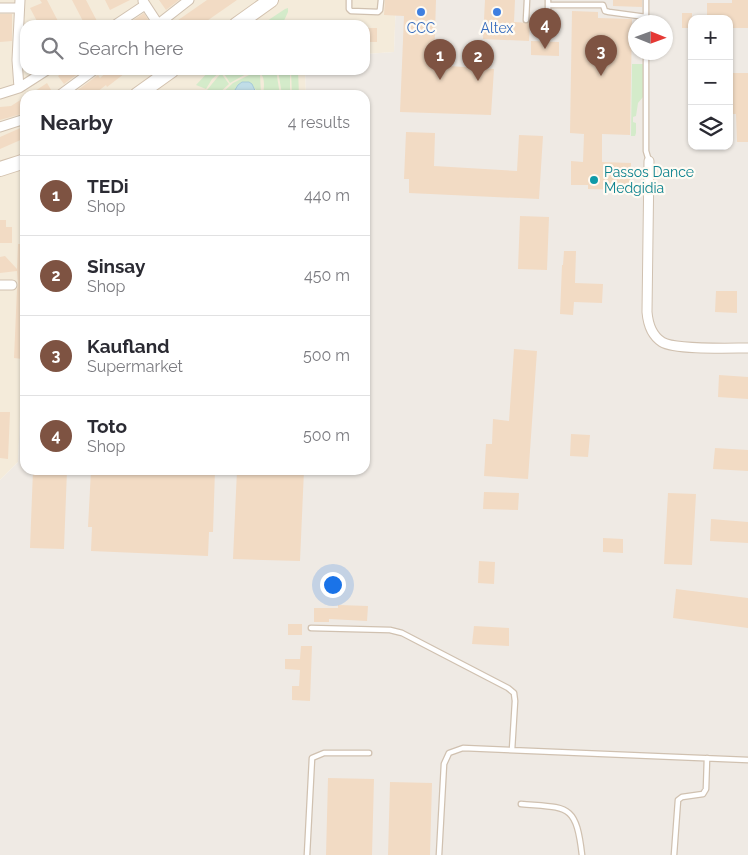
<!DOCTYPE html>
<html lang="en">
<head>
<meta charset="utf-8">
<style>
	body { margin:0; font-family:Raleway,sans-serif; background:#f2f2f3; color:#2b2b33 }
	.controls { position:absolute; right:15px; top:15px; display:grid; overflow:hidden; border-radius:10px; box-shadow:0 1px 4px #0004 }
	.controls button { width:45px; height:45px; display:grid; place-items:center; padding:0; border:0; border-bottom:1px solid #e1e1e2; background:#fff; color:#2b2b33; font:25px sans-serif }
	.compass { position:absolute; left:628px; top:15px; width:45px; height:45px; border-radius:50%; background:#fff; box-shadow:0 1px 4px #0004; rotate:91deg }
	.you { position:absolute; left:332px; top:584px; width:18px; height:18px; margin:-12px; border:4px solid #fff; border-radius:50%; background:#1a73e8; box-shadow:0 0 0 8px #1a73e833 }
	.badge { display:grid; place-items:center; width:32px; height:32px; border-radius:50%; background:#7e5342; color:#fff; font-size:16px; font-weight:700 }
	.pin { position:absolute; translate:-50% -41px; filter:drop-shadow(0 1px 2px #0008) }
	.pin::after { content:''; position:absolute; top:26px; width:18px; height:15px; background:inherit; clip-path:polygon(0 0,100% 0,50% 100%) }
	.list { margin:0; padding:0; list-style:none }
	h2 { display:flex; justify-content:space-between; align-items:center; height:65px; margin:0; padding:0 20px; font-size:21px }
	h2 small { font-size:16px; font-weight:400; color:#7c7c81 }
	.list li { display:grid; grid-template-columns:32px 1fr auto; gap:15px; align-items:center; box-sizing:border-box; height:80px; padding:0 20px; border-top:1px solid #e1e1e2 }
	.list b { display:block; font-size:19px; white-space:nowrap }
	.list p { margin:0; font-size:16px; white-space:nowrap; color:#7c7c81 }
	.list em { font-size:16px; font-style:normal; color:#7c7c81 }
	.icon { flex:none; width:28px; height:28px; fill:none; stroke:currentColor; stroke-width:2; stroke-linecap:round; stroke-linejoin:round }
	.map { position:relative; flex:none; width:748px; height:855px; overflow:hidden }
	.search { position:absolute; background:#fff; box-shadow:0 1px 4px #0004; left:20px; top:20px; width:350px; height:55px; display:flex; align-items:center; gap:12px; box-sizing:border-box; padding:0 18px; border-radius:15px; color:#7c7c81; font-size:19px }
	.panel { position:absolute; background:#fff; box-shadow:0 1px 4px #0004; left:20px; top:90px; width:350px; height:385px; border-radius:15px }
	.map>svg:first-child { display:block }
	.residential { fill:#f4ebda }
	.industrial { fill:#efeae4; fill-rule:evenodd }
	.green { fill:#d4ebca }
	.water { fill:#c0dde7; stroke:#a6cbd9 }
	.building { fill:#f2dbc4 }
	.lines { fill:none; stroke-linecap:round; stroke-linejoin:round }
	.lane-casing { stroke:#d0c1b0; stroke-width:7 }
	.street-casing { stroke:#d0c1b0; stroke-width:11 }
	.secondary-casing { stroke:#d3c2af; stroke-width:16 }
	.lane { stroke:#fff; stroke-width:4.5 }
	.street { stroke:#fff; stroke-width:9 }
	.secondary { stroke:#fff; stroke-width:14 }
	.shop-dot { fill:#3f7fe0; stroke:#fffbf3; stroke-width:2 }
	.culture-dot { fill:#0f9aa8; stroke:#fffbf3; stroke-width:2 }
	.labels { text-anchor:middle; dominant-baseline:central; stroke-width:4.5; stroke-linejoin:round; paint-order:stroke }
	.shop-label { font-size:14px; fill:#366cbe; stroke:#fffbf3 }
	.culture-label { font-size:14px; fill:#0d838f; stroke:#fffbf3; text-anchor:start }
</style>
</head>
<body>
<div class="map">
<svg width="748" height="855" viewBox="0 0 748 855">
	<rect width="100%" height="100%" fill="#fdf8ec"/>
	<path class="residential" d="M0,0h396l-2,52 -29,2v-29h-340v45h280l1,25h-281v206l-7,161 -18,18z"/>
	<path class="industrial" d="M396,0h352v855h-748v-375l18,-18 7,-161v169h340v-375h-59l-1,-25h60v-16l29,-2zM692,19h37v127h-37zM636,22h30v30h-30z"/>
	<path class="green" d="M288,8v4l-6,13h-21l24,-16z
		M632,64h11v33l-5,6 -2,13 -3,1v5l3,1v10l-1,3h-4z
		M210,70h12l-10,9 -6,10 -10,-4z
		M225,70h51l4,25h-17c1,-8 3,-19 -5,-24l-12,3 -16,9 -7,-11z
		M278,70h12v25h-8z
		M291,70h7l1,25h-7z
		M221,73l8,11 -12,11 -10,-5z
		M253,73l7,1 1,21h-4l-1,-5 -7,-8c-8,0 -14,6 -17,13h-12l13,-12z"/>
	<path class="water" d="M242,82h7l3,2 5,11h-25l6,-10z"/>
	<path class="building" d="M40,0h7l13,25h-21l-9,-17 12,-5z
		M72,0h14l12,23 -4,2h-9z
		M105,0h25l-20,10z
		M159,0h20l-13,10z
		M207,0h30l-36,25h-30z
		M385,0h51l-2,65 60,4 -3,46 -91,-3 4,-96 -20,-1z
		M485,0h30l-1,22 16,1 -1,18 -46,-2z
		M613,0h29v7l-29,-1z
		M732,0h16v28h-19v-9h-22v-16h25z
		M572,11l26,1v6l34,1 -2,116 -28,-1v28l29,1 -1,27 -42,-1v-4h-17v-24l12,1 1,-28 -14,-1z
		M144,13l6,10 -3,2h-21z
		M682,13h10v15h-10z
		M0,14h12v27l-12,1z
		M365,28h12v14h-12z
		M531,41l28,1v14l-28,-1z
		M65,70h18l-19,14 -6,-8z
		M109,70h20l-22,17 -1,-2 -13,10h-22l27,-20 2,3z
		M729,73h19v69h-11l-1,-28h-7z
		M47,83l7,12h-25z
		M25,97v16l-25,7v-13l11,-1z
		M25,126v12l-25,11v-12z
		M406,132l29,1 -1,33 83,5 2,-36 24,1 -4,63 -130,-6v-14h-5z
		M520,216l29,1 -2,53 -29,-1z
		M0,220h6v7h6v16h-12z
		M18,244h7l-3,115 -8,-1 3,-69 1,-4 -1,-14 -17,2v-16l5,-1 12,13z
		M564,251h12l-1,32 28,1 -1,19 -28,-1 -1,13 -13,-1 2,-49h1z
		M716,291h21v22l-22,-1z
		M514,349l23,2 -9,128 -44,-3 2,-32h6l1,-25 16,2z
		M719,375l29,2v22l-30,-2z
		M0,412h10l-2,47 -8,-1z
		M571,434l19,1 -2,22 -18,-1z
		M715,448l33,2v21l-35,-2z
		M33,470h34l-3,79 -34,-1z
		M91,470h124l-2,62h-4l-1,24 -117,-5 1,-24h-4z
		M237,470h67l-4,91 -67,-2z
		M484,492l35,1 -1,17 -35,-1z
		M668,493l28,1 -4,71 -28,-1z
		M711,519l37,3v21l-38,-2z
		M603,538l20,1v14l-20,-1z
		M479,561l16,1 -1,22 -16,-1z
		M676,589l72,9v30l-75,-10z
		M338,605l30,1 -1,15 -38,-2v3h-15v-14h24z
		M288,624h14v11h-14z
		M474,626l35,2v18l-37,-2z
		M301,646h11l-2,55 -18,-1v-14h7l1,-16 -15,-1v-10h15z
		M328,778l46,1 -2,76h-46z
		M390,782l42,1 -2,72h-42z"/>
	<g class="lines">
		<defs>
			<path id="lane" d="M349,0v9l2,2 27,1 2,-2 1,-10
				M548,5h55l2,6 4,1 37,5v5
				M646,17v-17
				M526,20l1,-20
				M548,20v-20
				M646,52v99l3,10
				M311,628l79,2 12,3 106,55 6,5 1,8 -3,49
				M521,804c47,4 55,-1 61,51
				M307,855l5,-97 12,-5h45
				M439,855l5,-91 5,-11 14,-5 285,12
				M674,855l4,-55 4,-3 21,-3 3,-5 1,-31"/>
			<path id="street" d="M143,1l15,23
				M0,8h19
				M115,25l30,-20
				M157,25l32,-25
				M19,88l-2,-28 3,-60
				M0,94l19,-6 28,-18
				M60,95l34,-25
				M0,127l25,-8
				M649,161l-2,151c1,12 4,23 15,30 13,8 68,6 86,6
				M0,285h12"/>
			<path id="secondary" d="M236,25l35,-25
				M137,95l35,-25
				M0,169l25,-8"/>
		</defs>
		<use href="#lane" class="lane-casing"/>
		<use href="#street" class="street-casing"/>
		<use href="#secondary" class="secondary-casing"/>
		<use href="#lane" class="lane"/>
		<use href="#street" class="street"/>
		<use href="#secondary" class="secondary"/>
	</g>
	<g class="shop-dot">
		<circle cx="421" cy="12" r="5"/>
		<circle cx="497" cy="12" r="5"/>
	</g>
	<circle class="culture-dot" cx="594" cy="180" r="5"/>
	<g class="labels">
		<g class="shop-label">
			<text x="421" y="28">CCC</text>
			<text x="497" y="28">Altex</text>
		</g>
		<g class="culture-label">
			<text x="604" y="172">Passos Dance<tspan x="604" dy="16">Medgidia</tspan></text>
		</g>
	</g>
</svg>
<div class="controls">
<button>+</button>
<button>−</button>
<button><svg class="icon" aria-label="layers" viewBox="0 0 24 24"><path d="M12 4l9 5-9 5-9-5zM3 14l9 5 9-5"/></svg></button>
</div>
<svg class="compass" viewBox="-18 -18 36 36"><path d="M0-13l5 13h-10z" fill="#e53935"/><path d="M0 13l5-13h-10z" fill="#7c7c81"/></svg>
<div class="you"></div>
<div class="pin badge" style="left:440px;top:80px">1</div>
<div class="pin badge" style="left:478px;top:81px">2</div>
<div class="pin badge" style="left:601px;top:76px">3</div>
<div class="pin badge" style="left:545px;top:49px">4</div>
<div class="search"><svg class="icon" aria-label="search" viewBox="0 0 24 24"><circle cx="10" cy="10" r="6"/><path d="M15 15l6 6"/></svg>Search here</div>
<section class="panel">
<h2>Nearby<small>4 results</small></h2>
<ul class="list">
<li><span class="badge">1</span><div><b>TEDi</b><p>Shop</p></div><em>440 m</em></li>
<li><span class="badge">2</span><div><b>Sinsay</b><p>Shop</p></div><em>450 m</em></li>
<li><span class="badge">3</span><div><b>Kaufland</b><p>Supermarket</p></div><em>500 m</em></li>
<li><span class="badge">4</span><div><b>Toto</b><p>Shop</p></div><em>500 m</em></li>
</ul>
</section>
</div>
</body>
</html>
